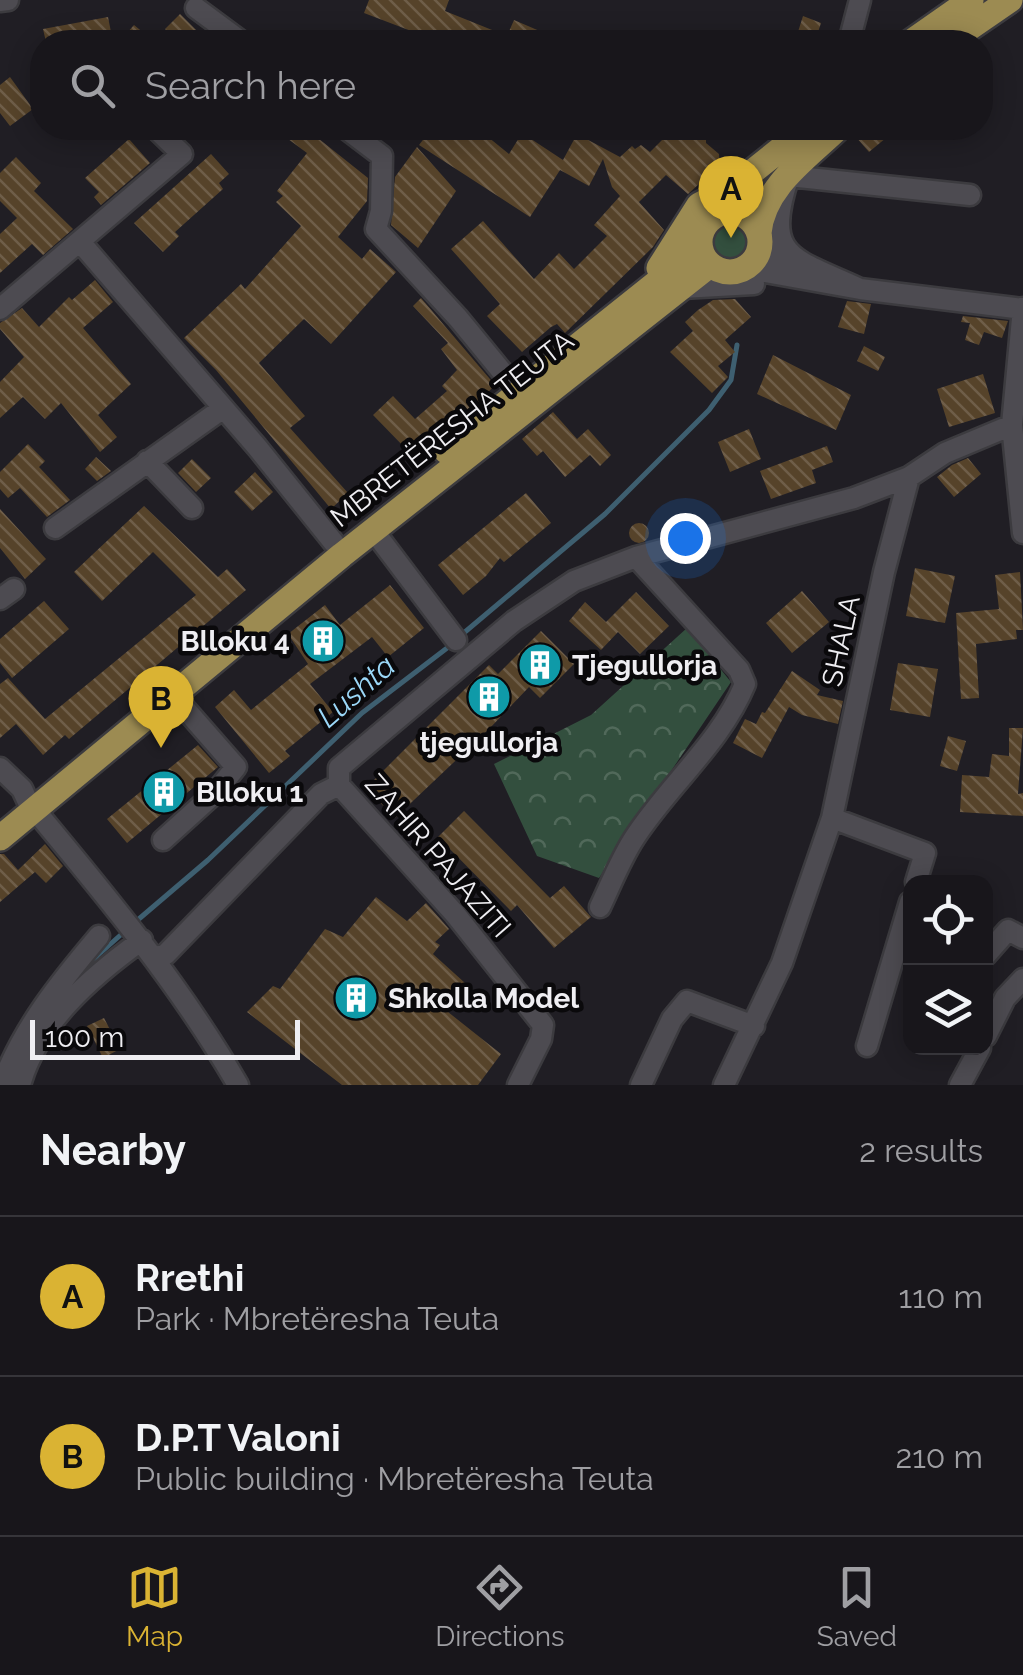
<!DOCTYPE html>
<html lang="en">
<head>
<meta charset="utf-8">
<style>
	body { margin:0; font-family:Raleway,sans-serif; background:#211f24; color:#f1f3f6 }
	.controls { position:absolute; right:30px; bottom:30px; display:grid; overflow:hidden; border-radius:20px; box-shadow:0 5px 25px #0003 }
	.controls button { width:90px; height:90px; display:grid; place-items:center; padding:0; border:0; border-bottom:2px solid #36353a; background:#18161b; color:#f1f3f6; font:50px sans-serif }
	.scale { position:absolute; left:30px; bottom:25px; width:270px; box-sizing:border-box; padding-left:10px; border:5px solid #efeef2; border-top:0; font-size:28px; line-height:35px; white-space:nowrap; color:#efeef2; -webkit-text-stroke:8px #0a090b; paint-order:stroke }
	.you { position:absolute; left:685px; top:538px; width:35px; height:35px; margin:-25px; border:8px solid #fff; border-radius:50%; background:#1a73e8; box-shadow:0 0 0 15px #1a73e833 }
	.badge { display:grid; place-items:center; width:65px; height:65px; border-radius:50%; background:#dab333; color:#111; font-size:32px; font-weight:700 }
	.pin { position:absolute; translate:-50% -82px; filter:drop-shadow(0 2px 5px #0008) }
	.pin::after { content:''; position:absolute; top:52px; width:35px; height:30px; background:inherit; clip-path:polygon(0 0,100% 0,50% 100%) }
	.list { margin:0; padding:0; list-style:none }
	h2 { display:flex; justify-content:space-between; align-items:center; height:130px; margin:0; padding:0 40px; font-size:42px }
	h2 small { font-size:32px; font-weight:400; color:#9f9fa3 }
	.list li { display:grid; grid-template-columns:65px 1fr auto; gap:30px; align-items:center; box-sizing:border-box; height:160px; padding:0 40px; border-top:2px solid #36353a }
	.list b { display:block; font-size:38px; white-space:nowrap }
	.list p { margin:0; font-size:32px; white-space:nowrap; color:#9f9fa3 }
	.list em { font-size:32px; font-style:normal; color:#9f9fa3 }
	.icon { flex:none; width:55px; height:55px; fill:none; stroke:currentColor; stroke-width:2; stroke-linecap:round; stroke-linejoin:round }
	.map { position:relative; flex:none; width:1023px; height:1085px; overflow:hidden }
	.search { position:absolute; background:#18161b; box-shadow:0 5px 25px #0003; left:30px; right:30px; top:30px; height:110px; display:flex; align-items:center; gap:25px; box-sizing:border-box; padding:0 35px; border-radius:40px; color:#9f9fa3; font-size:38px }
	.sheet { height:450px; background:#18161b }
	nav { display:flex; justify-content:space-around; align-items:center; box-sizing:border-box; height:140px; border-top:2px solid #36353a; background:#18161b; font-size:28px; color:#9f9fa3 }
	nav a { display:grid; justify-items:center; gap:5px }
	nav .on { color:#dab333 }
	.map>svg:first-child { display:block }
	.green { fill:#334f3e }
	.park { fill:url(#park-crowns) }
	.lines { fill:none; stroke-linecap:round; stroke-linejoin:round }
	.stream { stroke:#3e5f70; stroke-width:5 }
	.building { fill:url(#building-back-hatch) }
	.minor-casing { stroke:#3c3b3f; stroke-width:25 }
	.major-casing { stroke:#3c3b3f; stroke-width:30 }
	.minor { stroke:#4d4b51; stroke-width:20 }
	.major { stroke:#9c8b52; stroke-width:25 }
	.labels { text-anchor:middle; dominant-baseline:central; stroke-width:9; stroke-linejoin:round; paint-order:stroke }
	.street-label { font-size:28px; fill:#efeef2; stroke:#0a090b }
	.poi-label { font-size:28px; font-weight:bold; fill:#efeef2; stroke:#0a090b; text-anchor:start }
	.water-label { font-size:30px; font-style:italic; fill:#9bd8f8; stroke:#0a090b }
</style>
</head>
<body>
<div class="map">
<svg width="1023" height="1085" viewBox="0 0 1023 1085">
	<defs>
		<pattern id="park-crowns" width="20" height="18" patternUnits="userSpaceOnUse" patternTransform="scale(2.5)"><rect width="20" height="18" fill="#334f3e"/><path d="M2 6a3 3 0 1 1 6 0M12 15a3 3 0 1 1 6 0" fill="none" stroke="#51695a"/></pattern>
		<pattern id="building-back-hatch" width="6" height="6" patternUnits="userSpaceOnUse" patternTransform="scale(2.5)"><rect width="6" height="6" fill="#56432a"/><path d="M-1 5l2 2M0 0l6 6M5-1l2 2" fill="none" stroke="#6f5e49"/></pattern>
	</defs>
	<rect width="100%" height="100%" fill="#201e24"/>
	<path class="green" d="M710 240a21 21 0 1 1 42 0a21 21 0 1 1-42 0Z"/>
	<path class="park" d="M687,628l44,54 -132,196 -62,-22 -43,-92 97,-49z"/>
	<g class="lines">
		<path class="stream" d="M459,637l146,-123 104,-104 22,-30 6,-35
			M133,924l75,-64 154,-147 89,-68
			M70,988l28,-33 26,-23"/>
	</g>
	<path class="building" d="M369,0h80l-4,11 62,25 7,-16 28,12 -4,10h-98l-76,-29z
		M180,14l28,28h-30l-13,-13z
		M803,16l18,7 -6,18 -18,-6z
		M108,17l5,25h-67l-3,-13z
		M134,25l21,17h-36z
		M10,77l23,32 -23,17 -10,-13v-28z
		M291,128h29l-6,7 54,43 -1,23 -29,36 24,22 8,-10 26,23 -65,72 -27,-25 -45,44 46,53 -15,12 58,65 -17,16 -115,-139 -32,-32 57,-54 4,5 56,-63 -25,-24 7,-6 -6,-5 30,-38 -23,-17z
		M432,128h45l32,26 13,-21 41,27 14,-26 43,23 12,-11 3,3 6,-4 9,7 15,-15 1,-9h40v15l13,11 1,11 -32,29 -22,-19 -27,27 25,28 -11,17 -88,86 -8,-9 -6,3 -29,25 -35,-36 13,-12 -49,-55 32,-28 51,58 25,-26 15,16 33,-33 -13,-11 26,-29 -8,-9 -9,-28 -14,27 -29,-16 -30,47 -111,-72z
		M864,128h34l-29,24 -14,-16z
		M129,139l21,24 -49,42 -7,-8 5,-5 -14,-14z
		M417,147l39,44 -38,57 -27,-23 4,-48z
		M211,154l18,20 -10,9 4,6 -48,43 4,4 -16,16 -29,-29z
		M16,157l25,26 -7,8 39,38 -30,26 -11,-11 -32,29v-39l17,-16 -17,-17v-28z
		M95,280l18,22 -30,26 48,56 -33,31 19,22 -17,15 -39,-49 -16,16 -22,-22 -23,21v-36l24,-25 -24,-28v-6l22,-15 17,19 30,-30 3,3z
		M421,298l74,87 -26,27 -4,-4 -55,45 -37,-38 20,-19 22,23 32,-28 -5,-5 15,-16 -16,-21 7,-6 -35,-37z
		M735,299l16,18 -26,23 10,12 -17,14 10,11 -16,16 -42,-41 23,-21 -8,-9 13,-12 15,-10z
		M847,301l24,3 -7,30 -26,-7z
		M963,316l45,5 -6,17 -18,-6 -5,13 -14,-5 5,-17 -9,-1z
		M864,346l21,11 -7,14 -21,-10z
		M773,355l78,40 -15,35 -79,-36z
		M983,374l12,39 -46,14 -12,-38z
		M553,412l24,27 11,-10 23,26 -11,11 -10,-11 -25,22 -22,-26 -6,5 -15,-17z
		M749,429l12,30 -31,13 -12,-30z
		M28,444l17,17 -6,6 31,33 -23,17 -27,-29 -12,10 -8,-9v-17z
		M827,446l6,16 -21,8 4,13 -45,16 -11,-28z
		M96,457l15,14 -14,10 -12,-12z
		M968,458l13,16 -27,23 -17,-20 15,-12z
		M192,459l19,19 -15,14 -18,-19z
		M255,472l18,20 -21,19 -18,-19z
		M526,493l25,30 -47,39 -4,-4 -14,18 -23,19 -25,-30z
		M144,506l74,71 9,-8 19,21 -177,149 -4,-4 -22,20 -27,-31 -16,14v-54l8,-6 37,41 151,-124 -43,-43 -51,49 -28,-29z
		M0,509l46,50 -21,20 -25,-31z
		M629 533a10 10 0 1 1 20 0a10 10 0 1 1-20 0Z
		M915,568l40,8 -10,47 -39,-7z
		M1020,572l3,58h-7l1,9 -41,5 3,54 -18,1 -5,-86 43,-4 -4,-34z
		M390,585l34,43 -36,29 -16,-20 -62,47 23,28 -48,39 5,5 -21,17 -54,-66 19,-17 17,20 57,-46 -20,-30 37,-29 15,20z
		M802,591l27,31 -37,31 -26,-30z
		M636,592l33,34 -29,28 -22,-22 -17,18 -32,-29 16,-19 21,20z
		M44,601l25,28 -57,49 -12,-15v-24z
		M541,631l33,33 -34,34 -11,-11 -39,41 -95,90 -29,-30 123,-123 9,9z
		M898,663l40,6 -8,48 -40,-7z
		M792,671l28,19 -3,5 26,6 -5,23 -36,-9 -13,-8 -27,51 -29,-15 12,-24 11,5 6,-12 3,1z
		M1009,728h14l-5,66 5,-1v23l-63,-4 2,-37 27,2 3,-23 17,2z
		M948,736l18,5 -9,30 -17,-5z
		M198,745l20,22 -91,76 -20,-24z
		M464,811l86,87 14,-12 27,31 -37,31 -37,-43 -6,6 -73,-74z
		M45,844l18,22 -17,17 -11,-11 -35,30v-48h4l14,16z
		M376,897l31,24 19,-18 23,26 -14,13 5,3 -7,9 32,29 -22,25 58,46 -23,31h-136l-95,-73 26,-26 7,3 45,-60 18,8z
		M104,1018l16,31 -17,9 -16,-32z"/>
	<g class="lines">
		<defs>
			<path id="minor" d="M0,1l8,-1
				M196,8l46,34
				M849,42l11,-42
				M345,128l37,28 -1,55 -5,18 82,89 68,83
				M81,243l176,204 77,96
				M760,246l18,16 18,6
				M734,272h31l95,17 163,20
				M682,288l72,-4
				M860,289c-66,-31 -99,-30 -71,-113l181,19
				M1023,308l-11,117 11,108
				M0,309l182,-155 -27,-26
				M147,461l45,47
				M55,528l167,-119
				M373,530l83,110
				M0,599l14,-10
				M0,768l22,21 6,13
				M34,809c74,89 146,176 204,276
				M832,818l93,35 -9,29
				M163,840l52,-47 21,-26 -63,-72
				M600,907c11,-23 21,-49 35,-70 34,-52 86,-95 110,-153l-6,-14 -103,-113
				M986,955l22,-25 15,8
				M155,958l11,-4 155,-160 18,-9
				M986,1036l19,-38 18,-19
				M867,1046l43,-144
				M2,1085c20,-56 59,-104 97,-149
				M20,1085c17,-62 72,-109 122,-145
				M518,1085l23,-46 2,-14 -88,-111 -116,-129v-17l175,-147 60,-40 62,-24 218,-59 55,-21 36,-24 67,-28
				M641,1085l31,-66 15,-18 67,25
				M724,1085l58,-122 50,-145 52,-246 25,-95
				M960,1085l20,-37"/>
			<path id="major" d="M911,42l60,-42
				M949,42l61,-42
				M700 242a30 30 0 1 1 60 0a30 30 0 1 1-60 0Z
				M759,233c4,-46 48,-75 79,-105
				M659,268l40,-63 33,-17 75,-60
				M446,451l254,-203
				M0,838l342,-283 368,-290"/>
		</defs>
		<use href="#minor" class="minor-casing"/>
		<use href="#major" class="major-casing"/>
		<use href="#minor" class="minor"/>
		<use href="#major" class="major"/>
	</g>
	<defs>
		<symbol id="building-disc" viewBox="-11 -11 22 22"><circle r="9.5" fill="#0f9aa8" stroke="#0a090b"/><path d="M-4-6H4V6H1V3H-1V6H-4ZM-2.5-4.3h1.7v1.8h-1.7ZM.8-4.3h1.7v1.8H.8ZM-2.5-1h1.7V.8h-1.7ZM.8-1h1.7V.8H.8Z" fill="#fff"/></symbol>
	</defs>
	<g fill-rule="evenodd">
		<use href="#building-disc" x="298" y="616" width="50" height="50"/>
		<use href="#building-disc" x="515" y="640" width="50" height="50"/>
		<use href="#building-disc" x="464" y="672" width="50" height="50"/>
		<use href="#building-disc" x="139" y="767" width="50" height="50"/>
		<use href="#building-disc" x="331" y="973" width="50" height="50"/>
	</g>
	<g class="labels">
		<g class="street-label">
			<text transform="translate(452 429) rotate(-38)">MBRETËRESHA TEUTA</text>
			<text transform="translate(841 641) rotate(-78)">SHALA</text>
			<text transform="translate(438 856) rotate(49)">ZAHIR PAJAZITI</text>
		</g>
		<g class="poi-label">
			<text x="290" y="641" text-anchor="end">Blloku 4</text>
			<text x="572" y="665">Tjegullorja</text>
			<text x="489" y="742" text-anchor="middle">tjegullorja</text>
			<text x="196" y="792">Blloku 1</text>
			<text x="388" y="998">Shkolla Model</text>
		</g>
		<g class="water-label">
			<text transform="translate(356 691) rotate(-41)">Lushta</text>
		</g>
	</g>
</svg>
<div class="controls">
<button><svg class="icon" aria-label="locate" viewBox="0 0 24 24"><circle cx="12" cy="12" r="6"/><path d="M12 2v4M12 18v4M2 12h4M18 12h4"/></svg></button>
<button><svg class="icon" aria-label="layers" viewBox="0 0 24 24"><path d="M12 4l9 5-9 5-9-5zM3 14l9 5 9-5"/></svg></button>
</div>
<div class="scale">100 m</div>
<div class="you"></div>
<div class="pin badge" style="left:731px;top:238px">A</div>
<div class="pin badge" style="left:161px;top:748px">B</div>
<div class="search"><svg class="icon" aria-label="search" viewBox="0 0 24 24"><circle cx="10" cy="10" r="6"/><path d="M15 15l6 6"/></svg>Search here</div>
</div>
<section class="sheet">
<h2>Nearby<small>2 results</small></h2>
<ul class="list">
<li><span class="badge">A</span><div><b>Rrethi</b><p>Park · Mbretëresha Teuta</p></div><em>110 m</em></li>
<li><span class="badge">B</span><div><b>D.P.T Valoni</b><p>Public building · Mbretëresha Teuta</p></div><em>210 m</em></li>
</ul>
</section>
<nav>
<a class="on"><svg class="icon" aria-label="map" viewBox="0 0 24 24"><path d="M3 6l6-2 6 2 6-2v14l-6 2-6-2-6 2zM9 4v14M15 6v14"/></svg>Map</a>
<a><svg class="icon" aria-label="directions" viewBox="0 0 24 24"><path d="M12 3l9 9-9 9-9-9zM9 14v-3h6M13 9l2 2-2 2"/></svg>Directions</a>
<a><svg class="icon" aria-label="saved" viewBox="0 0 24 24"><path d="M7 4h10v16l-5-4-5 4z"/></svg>Saved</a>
</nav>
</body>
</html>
